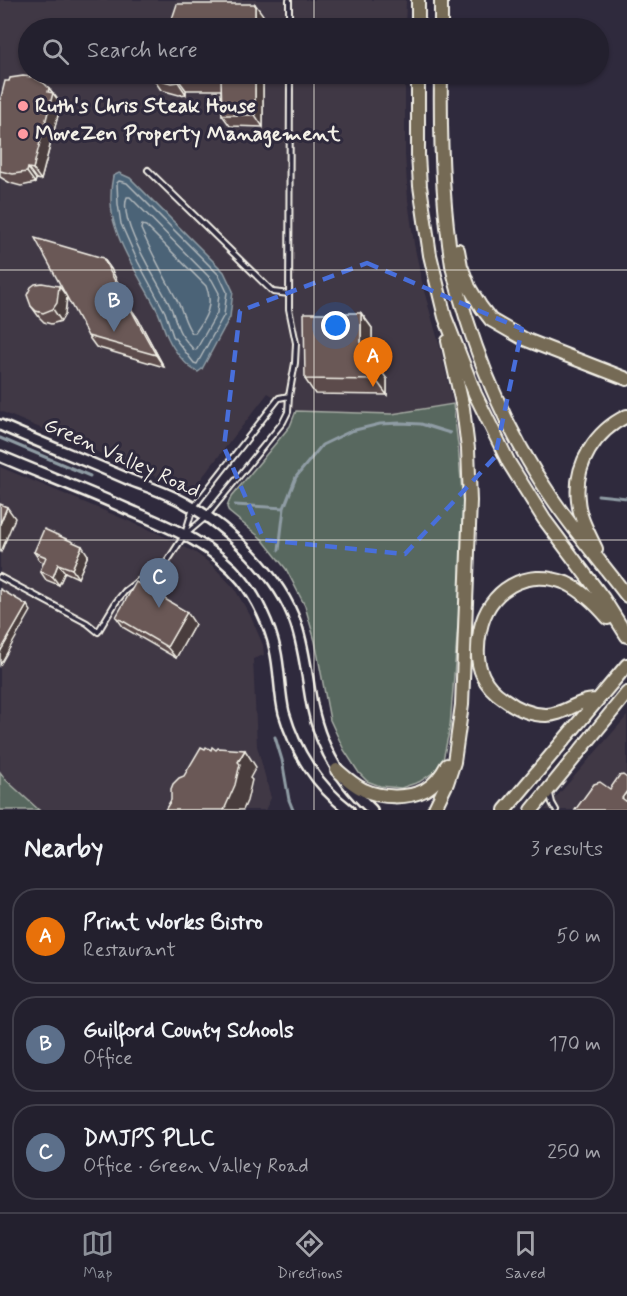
<!DOCTYPE html>
<html lang="en">
<head>
<meta charset="utf-8">
<style>
	body { margin:0; font-family:Mynerve,sans-serif; background:#2b2836; color:#f1f3f6 }
	.you { position:absolute; left:336px; top:326px; width:21px; height:21px; margin:-15px; border:4px solid #fff; border-radius:50%; background:#1a73e8; box-shadow:0 0 0 9px #1a73e833 }
	.badge { display:grid; place-items:center; width:39px; height:39px; border-radius:50%; background:#8c9099; color:#fff; font-size:20px; font-weight:700 }
	.pin { position:absolute; translate:-50% -50px; filter:drop-shadow(0 2px 3px #0008) }
	.pin::after { content:''; position:absolute; top:32px; width:21px; height:18px; background:inherit; clip-path:polygon(0 0,100% 0,50% 100%) }
	.list { margin:0; padding:0; list-style:none }
	h2 { display:flex; justify-content:space-between; align-items:center; height:78px; margin:0; padding:0 24px; font-size:26px }
	h2 small { font-size:20px; font-weight:400; color:#a3a3aa }
	.list li { display:grid; grid-template-columns:39px 1fr auto; gap:18px; align-items:center; box-sizing:border-box; height:96px; margin:0 12px 12px; padding:0 12px; border:2px solid #403e4a; border-radius:24px }
	.list b { display:block; font-size:22px; white-space:nowrap }
	.list p { margin:0; font-size:20px; white-space:nowrap; color:#a3a3aa }
	.list em { font-size:20px; font-style:normal; color:#a3a3aa }
	.icon { flex:none; width:33px; height:33px; fill:none; stroke:currentColor; stroke-width:2; stroke-linecap:round; stroke-linejoin:round }
	.map { position:relative; flex:none; width:627px; height:810px; overflow:hidden }
	.search { position:absolute; background:#23202e; box-shadow:0 2px 4px #0004; left:18px; right:18px; top:18px; height:66px; display:flex; align-items:center; gap:15px; box-sizing:border-box; padding:0 21px; border-radius:33px; color:#a3a3aa; font-size:22px }
	.sheet { height:402px; background:#23202e }
	nav { display:flex; justify-content:space-around; align-items:center; box-sizing:border-box; height:84px; border-top:2px solid #403e4a; background:#23202e; font-size:16px; color:#a3a3aa }
	nav a { display:grid; justify-items:center; gap:3px }
	nav .on { color:#8c9099 }
	.map>svg:first-child { display:block }
	.built { fill:#413845 }
	.green { fill:#58685f; stroke:#a6aca4; stroke-width:1.5 }
	.water { fill:#4c6377; stroke:#8f9ca4; stroke-width:1.5 }
	.lines { fill:none; stroke-linecap:round; stroke-linejoin:round }
	.shore { stroke:#b1b8bb; stroke-width:1.5 }
	.stream { stroke:#8f9ca4; stroke-width:3 }
	.lane-casing { stroke:#f4f1e8; stroke-width:8 }
	.secondary-casing { stroke:#f4f1e8; stroke-width:14 }
	.highway-casing { stroke:#f4f1e8; stroke-width:16 }
	.lane { stroke:#2f2a3d; stroke-width:4 }
	.secondary { stroke:#2f2a3d; stroke-width:9 }
	.highway { stroke:#756a55; stroke-width:12 }
	.wall { fill:#5b4c4b; stroke:#f4f1e8; stroke-width:1.5 }
	.shaded-wall { fill:#4a3e3d; stroke:#f4f1e8; stroke-width:1.5 }
	.building { fill:#6a5857; stroke:#f4f1e8; stroke-width:1.5 }
	.marked { fill:none; stroke:#486fdb; stroke-width:4.5; stroke-dasharray:12 8; stroke-linejoin:round }
	.grid { fill:none; stroke:#f4f1e8; stroke-width:1.5; stroke-opacity:0.55 }
	.poi-dot { fill:#ff9aa2; stroke:#2f2a3d; stroke-width:2 }
	.labels { text-anchor:middle; dominant-baseline:central; stroke-width:6; stroke-linejoin:round; paint-order:stroke }
	.poi-label { font-size:21px; font-weight:bold; fill:#f4f1e8; stroke:#2f2a3d; text-anchor:start }
	.street-label { font-size:21px; fill:#f4f1e8; stroke:#2f2a3d }
</style>
</head>
<body>
<div class="map">
<svg width="627" height="810" viewBox="0 0 627 810">
	<rect width="100%" height="100%" fill="#2f2a3d"/>
	<filter id="ink" filterUnits="userSpaceOnUse"><feTurbulence type="fractalNoise" baseFrequency=".0167" numOctaves="2"/><feDisplacementMap in="SourceGraphic" scale="12" xChannelSelector="R" yChannelSelector="G"/><feConvolveMatrix kernelMatrix="1 2 1 2 8 2 1 2 1" color-interpolation-filters="sRGB"/></filter>
	<g filter="url(#ink)">
		<path class="built" d="M0,0h406l-1,28h-377v46h377v81l3,45 6,44 10,47 16,56 13,57 -61,10 -96,-3 -28,-18 -75,96 -6,1 -187,-79z
			M0,467l157,66 39,20 16,12 22,23 16,27 13,30 1,10 -11,4 4,87 14,52 -6,12h-226l-33,-31 -6,-7z
			M627,716v94h-82z"/>
		<path class="green" d="M453,404l5,41 5,59 -4,108 -9,115 -7,33 -9,12 -15,10 -18,6 -21,-2 -13,-5 -8,-8 -15,-23 -14,-30 -15,-79 -10,-35 -19,-37 -24,-30 -33,-27 -2,-5 4,-10 59,-71 6,-15 96,3z
			M0,772l6,8 33,30h-39z"/>
		<path class="water" d="M119,173l11,5 94,94 9,19 -3,26 -28,52 -4,3c-11,-4 -25,-23 -30,-34 -4,-8 -6,-17 -10,-26 -14,-28 -34,-56 -43,-86 -5,-15 -5,-36 -2,-50z"/>
		<g class="lines">
			<path class="shore" d="M119,181l8,2 92,92 8,17 -3,23 -27,49 -3,-1 -21,-27 -8,-24 -27,-50 -17,-38 -3,-20 -1,-21z
				M127,197h3l82,83 7,13 -2,20 -21,37 -3,-1c-5,-6 -11,-12 -14,-19 -3,-7 -5,-15 -8,-22 -11,-24 -54,-86 -44,-111z
				M142,225l4,1 60,60c8,18 0,32 -11,47h-3c-7,-9 -9,-21 -14,-31 -13,-24 -26,-48 -37,-73z"/>
			<path class="stream" d="M0,438l90,38
				M598,495l29,3
				M235,505l49,3
				M279,550l5,-42 12,-31 26,-32 29,-14 29,-7 21,-1 20,1 29,9
				M275,737l7,23 7,40 4,10"/>
			<defs>
				<path id="lane" d="M289,0v28
					M148,170l125,122 16,2
					M186,534l20,-17 77,-95 5,-10 1,-16 6,-33 1,-20 -7,-34 1,-235
					M0,577l87,46 11,9 18,-30 9,-11 13,-10 16,-6 9,-7 22,-34 8,-26 86,-110 10,-2
					M550,794l2,9 4,7"/>
				<path id="secondary" d="M0,425c43,19 87,36 130,55 18,7 38,13 55,23 43,23 96,74 111,121 9,27 11,54 16,81 8,41 29,77 60,105
					M0,456c42,18 85,34 127,53 42,18 85,34 115,71 15,18 28,46 33,69 5,21 4,43 9,64 11,38 33,73 65,97"/>
				<path id="highway" d="M418,28v-28
					M441,28v-28
					M418,74v81l2,31 10,69 15,62 30,77 34,69 35,56 59,79 24,38
					M441,74c-1,64 1,127 11,191 3,17 9,35 14,52 20,64 48,126 86,181 23,34 50,65 75,98
					M458,250l3,16 8,21 12,20 10,13 33,19 103,40
					M596,549c-7,-15 -17,-32 -18,-49 -4,-35 17,-69 49,-84
					M597,700c-4,0 -9,0 -13,2 -14,4 -23,13 -38,13 -16,0 -30,-7 -42,-16 -9,-6 -17,-14 -21,-23 -7,-14 -6,-30 -3,-45 8,-41 46,-64 86,-48 17,8 30,21 42,35
					M337,770c8,7 17,15 27,20 17,8 44,9 61,0 10,-6 17,-15 22,-25
					M434,810l13,-27 7,-21 8,-57 8,-204 -2,-52 -5,-41 -15,-67
					M505,810l122,-145
					M532,810l95,-117"/>
			</defs>
			<use href="#lane" class="lane-casing"/>
			<use href="#secondary" class="secondary-casing"/>
			<use href="#highway" class="highway-casing"/>
			<use href="#lane" class="lane"/>
			<use href="#secondary" class="secondary"/>
			<use href="#highway" class="highway"/>
		</g>
		<path class="wall" d="M154,74h109v53l-33,-1 -8,-11 -1,-25h-35v4l-7,1 -18,-5 -8,-12z
			M9,81l40,7 12,16 -20,76 -5,-1 -1,4 -14,3 -11,-3 -10,-6v-76z
			M103,258l8,11 13,26 8,11 -1,3 7,10 26,48 -68,-20 -8,-11z
			M59,286l8,11 -2,17 -4,7 -10,3 -7,-2 -5,-5 -8,-11z
			M361,313l11,15v36l15,15v16l-72,-1 -10,-15z
			M34,552l54,3 -10,23 -13,-6 -6,13 -13,-5 -6,-9 4,-9 -4,-1z
			M116,617l79,7 -19,34 -52,-30z"/>
		<path class="shaded-wall" d="M255,4l8,11v13h-8z
			M255,74h8v53l-8,-12z
			M178,79l8,11v4l-8,-12z
			M49,88l12,16 -20,76 -8,-11z
			M28,168l8,11 -1,4 -8,-11z
			M103,258l8,11 13,26 8,11 -1,3 7,10 26,48 -50,-75z
			M59,286l8,11 -2,17 -4,7 -8,-12z
			M361,313l11,15v51l-11,-15z
			M376,364l11,15v16l-11,-15z
			M7,507l8,11 -14,34 -1,-2v-26z
			M82,546l6,9 -10,23 -6,-9z
			M58,564l7,8 -6,13 -6,-8z
			M27,605l4,6 -31,54v-13z
			M187,612l8,12 -19,34 -9,-11z
			M245,750l11,17 -6,11 2,2 -5,21 -4,9h-19l14,-48z
			M627,791v15l-5,-8z"/>
		<path class="building" d="M177,4h78v24h-86z
			M154,74h101v41h-33l-1,-37 -43,1v3l-7,1 -18,-5z
			M23,76l10,1 11,6 5,5 -1,4 5,1 -20,76 -5,-1 -1,4 -14,2 -13,-3v-70l5,-20h4l1,-3z
			M35,238l68,20 13,25 -2,9 10,3 -3,9 9,4 26,47 -68,-19z
			M42,283l17,3 -2,17 -4,6 -10,4 -7,-2 -5,-5 -4,-11 4,-8 4,-3z
			M304,313h57v51h15v16l-71,-1z
			M0,504l7,3 -7,17z
			M44,529l38,17 -10,23 -14,-5 -5,13 -13,-6 6,-14 -12,-5z
			M136,582l51,30 -20,35 -51,-30z
			M0,589l27,16 -27,47z
			M201,747l4,2 1,-2 5,3 1,-3 4,3 2,-2 27,2 -7,12 2,2 -5,21 -11,25h-59l6,-10v-11l2,-5 6,-6 5,-2z
			M623,775l4,3v13l-5,7 5,4v8h-52l19,-26 6,-2 10,7 9,-13z"/>
	</g>
	<path class="marked" d="M367,263l155,66 -27,128 -90,97 -141,-14 -40,-93 16,-136z"/>
	<path class="grid" d="M314,0v28M314,74v736M0,270h627M0,540h627"/>
	<g class="poi-dot">
		<circle cx="23" cy="106" r="6"/>
		<circle cx="23" cy="134" r="6"/>
	</g>
	<g class="labels">
		<g class="poi-label">
			<text x="35" y="106">Ruth's Chris Steak House</text>
			<text x="35" y="134">MoveZen Property Management</text>
		</g>
		<g class="street-label">
			<text transform="translate(122 458) rotate(24)">Green Valley Road</text>
		</g>
	</g>
</svg>
<div class="you"></div>
<div class="pin badge" style="left:373px;top:387px;background:#e8710a">A</div>
<div class="pin badge" style="left:114px;top:332px;background:#5c6f8a">B</div>
<div class="pin badge" style="left:159px;top:608px;background:#5c6f8a">C</div>
<div class="search"><svg class="icon" aria-label="search" viewBox="0 0 24 24"><circle cx="10" cy="10" r="6"/><path d="M15 15l6 6"/></svg>Search here</div>
</div>
<section class="sheet">
<h2>Nearby<small>3 results</small></h2>
<ul class="list">
<li><span class="badge" style="background:#e8710a">A</span><div><b>Print Works Bistro</b><p>Restaurant</p></div><em>50 m</em></li>
<li><span class="badge" style="background:#5c6f8a">B</span><div><b>Guilford County Schools</b><p>Office</p></div><em>170 m</em></li>
<li><span class="badge" style="background:#5c6f8a">C</span><div><b>DMJPS PLLC</b><p>Office · Green Valley Road</p></div><em>250 m</em></li>
</ul>
</section>
<nav>
<a class="on"><svg class="icon" aria-label="map" viewBox="0 0 24 24"><path d="M3 6l6-2 6 2 6-2v14l-6 2-6-2-6 2zM9 4v14M15 6v14"/></svg>Map</a>
<a><svg class="icon" aria-label="directions" viewBox="0 0 24 24"><path d="M12 3l9 9-9 9-9-9zM9 14v-3h6M13 9l2 2-2 2"/></svg>Directions</a>
<a><svg class="icon" aria-label="saved" viewBox="0 0 24 24"><path d="M7 4h10v16l-5-4-5 4z"/></svg>Saved</a>
</nav>
</body>
</html>
